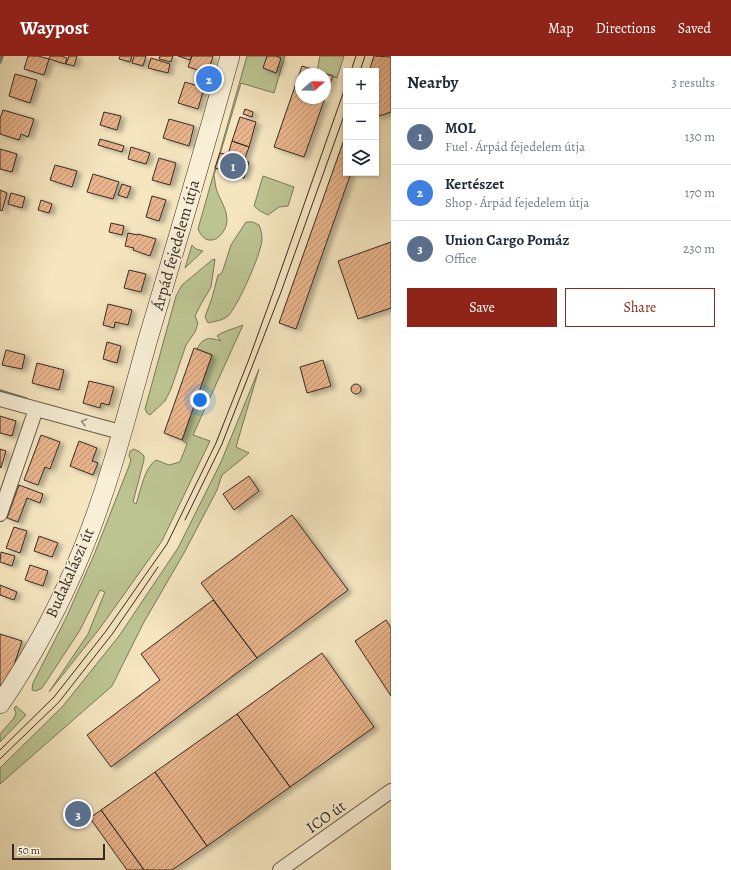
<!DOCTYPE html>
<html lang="en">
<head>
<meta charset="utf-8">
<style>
	body { margin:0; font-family:Alegreya,serif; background:#f2f2f3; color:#1f2937 }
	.controls { position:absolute; right:12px; top:12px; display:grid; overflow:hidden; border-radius:0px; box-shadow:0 1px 3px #0004 }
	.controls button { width:36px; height:36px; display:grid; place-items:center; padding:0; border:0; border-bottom:1px solid #e0e1e3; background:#fff; color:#1f2937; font:20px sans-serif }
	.compass { position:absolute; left:295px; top:12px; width:36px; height:36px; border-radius:50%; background:#fff; box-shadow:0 1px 3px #0004; rotate:70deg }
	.scale { position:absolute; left:12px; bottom:10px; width:93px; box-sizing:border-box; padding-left:4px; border:2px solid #372b25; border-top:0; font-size:11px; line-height:14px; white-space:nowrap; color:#372b25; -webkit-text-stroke:3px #f8efd6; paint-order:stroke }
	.you { position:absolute; left:200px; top:344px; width:14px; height:14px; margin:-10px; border:3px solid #fff; border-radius:50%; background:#1a73e8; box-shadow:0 0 0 6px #1a73e833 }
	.badge { display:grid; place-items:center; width:26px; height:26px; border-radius:50%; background:#8f2418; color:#fff; font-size:13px; font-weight:700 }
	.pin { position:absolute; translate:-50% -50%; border:2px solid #fff; box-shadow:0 1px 4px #0006 }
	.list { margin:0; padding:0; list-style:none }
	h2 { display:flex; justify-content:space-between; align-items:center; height:52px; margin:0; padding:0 16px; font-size:17px }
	h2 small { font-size:13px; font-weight:400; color:#747a83 }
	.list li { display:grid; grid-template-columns:26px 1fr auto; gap:12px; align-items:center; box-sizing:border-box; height:56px; padding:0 16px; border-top:1px solid #e0e1e3 }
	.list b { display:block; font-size:15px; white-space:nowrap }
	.list p { margin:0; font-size:13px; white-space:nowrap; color:#747a83 }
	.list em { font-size:13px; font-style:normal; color:#747a83 }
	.actions { display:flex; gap:8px; padding:12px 16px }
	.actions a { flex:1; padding:9px 0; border:1px solid #8f2418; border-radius:0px; text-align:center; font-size:14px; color:#8f2418 }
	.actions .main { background:#8f2418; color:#fff }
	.icon { flex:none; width:22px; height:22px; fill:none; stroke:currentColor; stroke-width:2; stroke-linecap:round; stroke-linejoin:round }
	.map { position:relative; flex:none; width:391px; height:814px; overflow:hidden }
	header { display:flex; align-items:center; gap:24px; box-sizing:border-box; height:56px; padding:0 20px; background:#8f2418; color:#fff }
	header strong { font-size:19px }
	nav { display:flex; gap:22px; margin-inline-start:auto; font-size:14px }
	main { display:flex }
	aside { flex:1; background:#fff }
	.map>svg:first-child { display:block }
	.green { fill:#bcc592; stroke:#7a785c }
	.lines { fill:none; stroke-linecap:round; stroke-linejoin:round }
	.stream { stroke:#748476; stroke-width:3.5 }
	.building { fill:url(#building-hatch); stroke:#372b25; filter:url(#shadow) }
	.street-casing { stroke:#665a4c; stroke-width:16 }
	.secondary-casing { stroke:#372b25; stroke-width:20 }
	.street { stroke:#f8efd6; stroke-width:14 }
	.secondary { stroke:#f8efd6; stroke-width:19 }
	.tram { stroke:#372b25; stroke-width:1 }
	.oneway { stroke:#988d7e }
	.labels { text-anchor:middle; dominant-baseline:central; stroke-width:3; stroke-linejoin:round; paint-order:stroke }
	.street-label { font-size:16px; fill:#372b25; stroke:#f8efd6 }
</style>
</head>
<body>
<header>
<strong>Waypost</strong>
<nav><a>Map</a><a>Directions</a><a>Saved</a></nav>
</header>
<main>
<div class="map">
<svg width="391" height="814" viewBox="0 0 391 814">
	<defs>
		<pattern id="building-hatch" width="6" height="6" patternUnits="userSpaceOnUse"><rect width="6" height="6" fill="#eab58c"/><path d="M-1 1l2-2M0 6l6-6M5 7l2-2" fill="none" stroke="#be9372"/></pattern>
		<filter id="shadow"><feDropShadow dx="4.5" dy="2.5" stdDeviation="2" flood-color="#0004"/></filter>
	</defs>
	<rect width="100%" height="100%" fill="#f5e6c0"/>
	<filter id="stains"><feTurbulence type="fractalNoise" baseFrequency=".005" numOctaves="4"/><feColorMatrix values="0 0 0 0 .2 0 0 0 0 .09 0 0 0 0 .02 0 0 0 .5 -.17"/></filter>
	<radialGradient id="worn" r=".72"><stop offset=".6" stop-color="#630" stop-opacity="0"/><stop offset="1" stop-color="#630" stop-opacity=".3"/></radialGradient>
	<path class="green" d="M247,0h38l-11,37 -33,-10 -27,92c1,5 1,11 3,16 3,9 10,18 10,29 -1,18 -21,30 -29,9z
		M320,0h24l-7,22 -20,-7z
		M263,120l31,11 -6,19 -9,1 -11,8 -8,-4 -6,-5z
		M246,166h7l6,3c2,5 3,9 3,15 -1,14 -24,66 -34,76 -6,5 -13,5 -20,7l-3,-6 7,-19 6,-23 4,-2 9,-28z
		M192,189l4,4 7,2 -18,17z
		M215,203l-4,28 -10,17 -6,12 3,7 -3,9 -9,13 -15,44 -6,12 -15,14 -3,-2 -2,-4 31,-113 6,-11 30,-25z
		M243,269l-50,110 17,6 -48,100 -62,87 -51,64 39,-58 17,-42 -5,-2 -20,40 -32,49 -6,9 -6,3 -4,-1 1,-7 33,-65 28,-63 35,-89 2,-6 -2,-4 1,-5 4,-2 6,3 4,4v4l-11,42 3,2c5,-14 8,-36 20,-44l13,5 11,-3 7,-18 -5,-4 30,-85 -15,-6c6,-12 12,-12 24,-8l-4,-5c4,-4 19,-8 26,-11z
		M259,313l-23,78 13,6 -27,22 -5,15 -33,63 -40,69 -32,64 -112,98v-16l63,-62 56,-70 59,-88 43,-86z
		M16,650l10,9 -26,27v-8l14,-16 2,-5 -2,-5z"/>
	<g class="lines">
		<path class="stream" d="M0,6l2,-6
			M0,335l26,8"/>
	</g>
	<path class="building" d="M28,0h10l11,3 -5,16 -20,-6z
		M50,0h11l6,2 -2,6 -16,-5z
		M69,0h8l-3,10 -8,-2z
		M120,0h12l-2,6 -11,-3z
		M134,0h12l-3,10 -11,-3z
		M160,0h13l-2,6 -12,-3z
		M178,0h14l-2,4z
		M192,0h21l-5,17 -20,-6z
		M267,0h9l5,2 -5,15 -13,-5z
		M374,0l17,1v55l-15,5v-46h-7z
		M151,2l19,6 -2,9 -20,-5z
		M302,10l31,10 -8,22v-24h-24v24h24l-21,59 -30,-10z
		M15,18l22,6 -7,23 -21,-7z
		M185,26l19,6 -6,21 -20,-6z
		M245,53l8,3 -1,5 -9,-3z
		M3,54l31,9 -6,18 -7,-3 -2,6 -19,-6v-15z
		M104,56l17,4 -4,14 -17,-5z
		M240,61l16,5 -7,25 -17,-6z
		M169,63l25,7 -5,20 -26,-8z
		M346,78v39h5l-55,156 -17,-6z
		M100,83l24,7 -2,6 -24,-7z
		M232,85l17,6 -5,14 5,1 -5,16 -29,-10 5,-15 8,2z
		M131,91l19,6 -4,11 -18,-5z
		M0,93l17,5 -5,18 -12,-3z
		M159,102l17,5 -6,22 -18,-5z
		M55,109l22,6 -5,16 -22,-7z
		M93,118l26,8 -6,17 -26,-7z
		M122,128l9,3 -4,11 -9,-3z
		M0,134l7,3 -5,18 -2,-1z
		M11,137l14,4 -3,11 -14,-4z
		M152,140l14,4 -7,21 -13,-4z
		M41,144l11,4 -3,9 -11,-3z
		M111,167l13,3 -2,9 -13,-3z
		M128,177l10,2v-1l18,5 -6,17 -17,-6 1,-2 -9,-2z
		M391,186v66l-33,11 -20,-58z
		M129,214l17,4 -5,18 -17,-4z
		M108,248l24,6 -4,15 -13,-3 -1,6 -11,-3z
		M107,286l14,4 -4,17 -14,-4z
		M194,292l18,7 -30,85 -18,-7z
		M6,294l19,5 -3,14 -20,-4z
		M323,304l8,26 -24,7 -7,-26z
		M37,307l27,7 -5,20 -27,-7z
		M89,325l25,6 -5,18 -8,-2 -1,5 -17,-5z
		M351 333a5 5 0 1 1 10 0a5 5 0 1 1-10 0Z
		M0,360l16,5 -4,15 -12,-3z
		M41,379l19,7 -10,27 -5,-2 -7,18 -14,-5z
		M79,385l18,7 -5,13 6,2 -5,12 -23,-9z
		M0,393l6,2 -5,17 -1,-1z
		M249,420l10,15 -25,19 -11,-16z
		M19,429l24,9 -3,9 -13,-5 -9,24 -11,-4z
		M292,459l56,75 -91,68 -56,-75z
		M14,471l13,4 -7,22 -14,-5z
		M39,480l19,7 -6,14 -18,-6z
		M1,496l14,4 -3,10 -12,-4z
		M30,509l18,6 -5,15 -18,-6z
		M0,529l17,7 -3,8 -14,-5z
		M213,544l44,58 -146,109 -24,-32 73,-55 -19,-26z
		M386,564l5,8v68l-36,-55z
		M0,578l22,7 -16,48 -6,-2z
		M322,597l52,74 -84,60 -53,-73z
		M237,658l53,73 -83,59 -52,-74z
		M155,716l52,74 -35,24h-28l-43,-60z
		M101,754l43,60h-17l-37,-52z"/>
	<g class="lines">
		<defs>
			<path id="street" d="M0,343l113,31 8,4
				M0,458l36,-105
				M280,814l111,-79"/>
			<path id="secondary" d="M0,648c33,-48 60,-99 82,-153 28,-68 46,-141 66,-212 28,-94 56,-188 82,-283"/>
		</defs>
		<use href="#street" class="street-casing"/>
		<use href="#secondary" class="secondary-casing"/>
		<use href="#street" class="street"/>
		<use href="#secondary" class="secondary"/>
		<path class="tram" d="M351,15l5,-15
			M360,15l5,-15
			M185,464l37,-76 59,-152 65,-182
			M0,694l54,-53 52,-66 61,-87 49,-101 33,-84 25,-69 72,-205
			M0,703l59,-57 54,-69 45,-66"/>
	</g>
	<defs><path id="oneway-chevron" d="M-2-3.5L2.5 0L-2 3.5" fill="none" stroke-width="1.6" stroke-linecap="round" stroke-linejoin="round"/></defs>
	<use class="oneway" href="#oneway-chevron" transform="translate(84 366) rotate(-165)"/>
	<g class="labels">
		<g class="street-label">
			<text transform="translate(176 189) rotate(-74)">Árpád fejedelem útja</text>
			<text transform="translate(70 517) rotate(-66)">Budakalászi út</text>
			<text transform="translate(326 761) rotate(-35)">ICO út</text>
		</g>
	</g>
	<rect width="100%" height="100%" filter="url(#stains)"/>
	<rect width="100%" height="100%" fill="url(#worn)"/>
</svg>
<div class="controls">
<button>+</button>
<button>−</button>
<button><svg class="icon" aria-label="layers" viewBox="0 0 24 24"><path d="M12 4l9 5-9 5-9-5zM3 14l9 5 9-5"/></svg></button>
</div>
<svg class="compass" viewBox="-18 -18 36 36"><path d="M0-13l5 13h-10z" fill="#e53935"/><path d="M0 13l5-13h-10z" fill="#747a83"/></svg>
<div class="scale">50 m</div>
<div class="you"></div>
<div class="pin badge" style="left:233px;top:110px;background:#5c6f8a">1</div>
<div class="pin badge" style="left:209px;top:23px;background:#3f7fe0">2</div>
<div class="pin badge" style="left:78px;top:758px;background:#5c6f8a">3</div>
</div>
<aside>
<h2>Nearby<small>3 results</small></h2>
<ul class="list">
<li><span class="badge" style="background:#5c6f8a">1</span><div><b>MOL</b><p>Fuel · Árpád fejedelem útja</p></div><em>130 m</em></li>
<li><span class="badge" style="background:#3f7fe0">2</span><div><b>Kertészet</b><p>Shop · Árpád fejedelem útja</p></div><em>170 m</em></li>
<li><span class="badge" style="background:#5c6f8a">3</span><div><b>Union Cargo Pomáz</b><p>Office</p></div><em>230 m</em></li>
</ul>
<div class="actions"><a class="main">Save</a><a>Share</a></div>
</aside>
</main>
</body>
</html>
